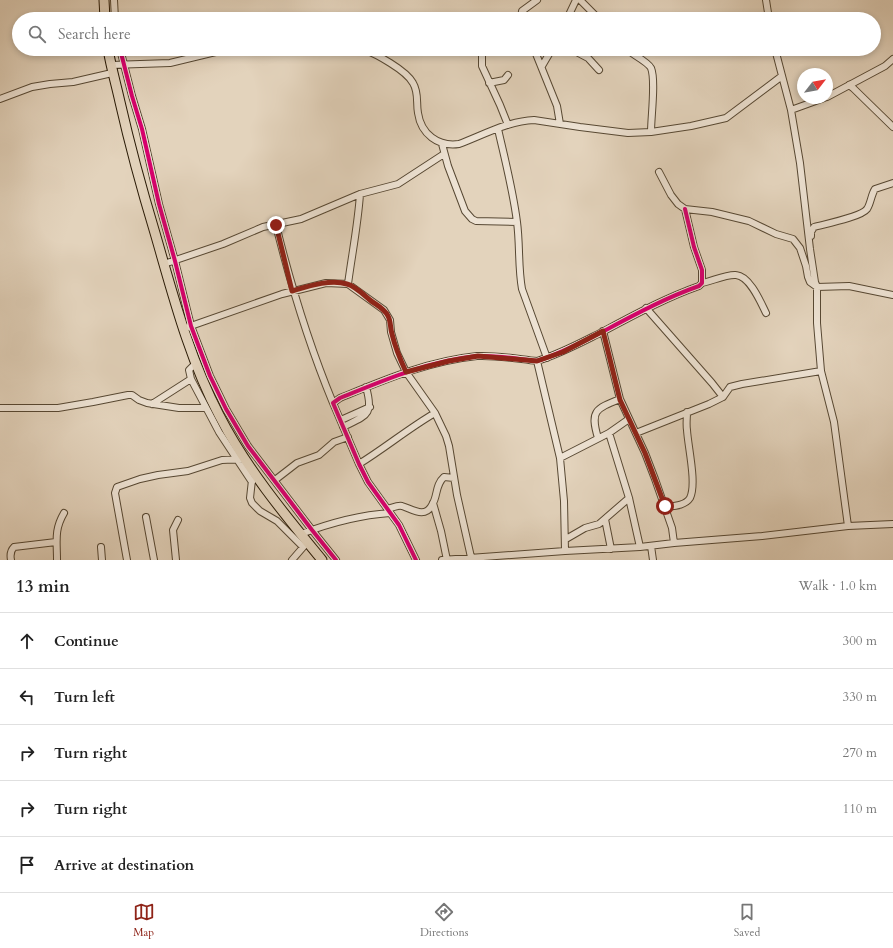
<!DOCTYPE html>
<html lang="en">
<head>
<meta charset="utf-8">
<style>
	body { margin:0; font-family:Cardo,serif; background:#f2f2f2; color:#222 }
	.compass { position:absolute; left:797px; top:68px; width:36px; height:36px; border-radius:50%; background:#fff; box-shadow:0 2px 6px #0003; rotate:59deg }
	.stop { position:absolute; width:12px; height:12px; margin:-9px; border:3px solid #8f2418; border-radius:50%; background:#fff }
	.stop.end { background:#8f2418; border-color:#fff; box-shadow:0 1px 4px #0008 }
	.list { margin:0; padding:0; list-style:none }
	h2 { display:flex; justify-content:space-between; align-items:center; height:52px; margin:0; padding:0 16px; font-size:17px }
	h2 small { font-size:13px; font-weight:400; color:#767676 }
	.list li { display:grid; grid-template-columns:26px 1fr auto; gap:12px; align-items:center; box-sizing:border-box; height:56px; padding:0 16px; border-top:1px solid #e0e0e0 }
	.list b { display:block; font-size:15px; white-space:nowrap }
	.list em { font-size:13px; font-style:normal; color:#767676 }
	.icon { flex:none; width:22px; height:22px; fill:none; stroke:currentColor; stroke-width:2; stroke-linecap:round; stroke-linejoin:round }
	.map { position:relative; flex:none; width:893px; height:560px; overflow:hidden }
	.search { position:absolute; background:#fff; box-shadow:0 2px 6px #0003; left:12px; right:12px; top:12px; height:44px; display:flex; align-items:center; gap:10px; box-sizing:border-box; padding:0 14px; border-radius:22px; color:#767676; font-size:15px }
	.sheet { height:332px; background:#fff }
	nav { display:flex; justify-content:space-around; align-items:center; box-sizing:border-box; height:56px; border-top:1px solid #e0e0e0; background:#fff; font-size:11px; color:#767676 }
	nav a { display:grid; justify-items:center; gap:2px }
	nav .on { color:#8f2418 }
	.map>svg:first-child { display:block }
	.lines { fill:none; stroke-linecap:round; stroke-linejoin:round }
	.minor-casing { stroke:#574833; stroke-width:8 }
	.highway-casing { stroke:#281905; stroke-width:11 }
	.minor { stroke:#ede2d3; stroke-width:6 }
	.highway { stroke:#e3d3bc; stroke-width:9 }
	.cycleway-casing { stroke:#ede2d3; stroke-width:6 }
	.cycleway { stroke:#d6006c; stroke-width:4 }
	.route { stroke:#8f2418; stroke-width:5 }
</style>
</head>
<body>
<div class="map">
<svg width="893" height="560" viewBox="0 0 893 560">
	<rect width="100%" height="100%" fill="#e3d3bc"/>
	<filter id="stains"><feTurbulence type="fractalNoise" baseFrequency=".005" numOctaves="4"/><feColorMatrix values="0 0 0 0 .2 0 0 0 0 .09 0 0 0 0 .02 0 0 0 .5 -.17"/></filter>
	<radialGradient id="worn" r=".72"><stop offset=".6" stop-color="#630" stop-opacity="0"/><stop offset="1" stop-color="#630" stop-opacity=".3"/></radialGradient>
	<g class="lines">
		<defs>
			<path id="minor" d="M114,0l1,19
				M580,0l19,19
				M766,0l3,19
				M521,19l1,-8 15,-11
				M567,19l9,-19
				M120,49l12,47 10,33 17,75 16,57 16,65 19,50 16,33 22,37 64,84 24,30
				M363,49c13,5 43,21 50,34 6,10 3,19 5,30 3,21 20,34 41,31 24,-9 49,-23 75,-24l46,7 48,6 23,-1 40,-6 35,-8 56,-42
				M482,49v17l18,39 8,20
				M534,49l23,57 3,18
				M571,49l17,9 11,12
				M626,49c6,5 22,13 25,19 5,12 0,49 0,64
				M775,49l16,61 9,53 10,86 5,33 2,5v36l4,48 13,51 14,104
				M111,65l59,-2 58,-14
				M542,66l10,-17
				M489,83l15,-3 4,-5
				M849,85l4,3 40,39
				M827,97l58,-31 8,-7
				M0,99l32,-12 18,-3 23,-2 39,-9
				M791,110l33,-12
				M498,129c7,31 15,61 19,93 3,22 1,45 5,67l25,69
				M442,144l6,22 17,45 7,8 4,2 41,1
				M659,172l12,23 7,9 7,5 27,3 37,9 27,13 17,5 7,9 6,18 2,11 2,5 7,5 32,-1 44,9
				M276,225c15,61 33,120 57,178
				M811,236v-4l3,-5c11,-3 47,-10 53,-18 4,-6 4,-14 8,-20l18,-6
				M164,264l59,-20 40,-17 38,-8 59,-25 38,-10 46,-30
				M702,283c10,-2 25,-9 34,-8 14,1 25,28 30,38
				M348,284c4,-30 10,-60 12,-90
				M646,308l66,75 11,14
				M188,327l94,-33 44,-11 22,1 36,26 6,10 1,12 6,21 9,19 29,41 11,23 3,10 8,49 14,62
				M603,331l17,68 25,54 10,26 17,49 2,15
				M537,361l23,97 4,43 1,50
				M195,364l-6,6 2,9 28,53 33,50
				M152,404l39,-25
				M0,408h58l35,-6 35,-7h4l7,5 8,3 32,5h27
				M341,420l29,-13
				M343,427c24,-12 31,-12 23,-40
				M609,433l20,65 11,49
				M636,433l73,-29 14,-7 7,-10 12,-3 79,-13
				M598,438c-8,-27 -3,-29 22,-39
				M560,458l49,-25 20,-14
				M359,464c26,-16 50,-36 76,-51
				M252,480l-2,18 2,5 8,8 17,10 26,26
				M275,480l22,-17 22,-8 15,-13 14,-5
				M433,503l8,28 6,29
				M665,507c8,-1 20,-1 25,-9 7,-14 -2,-51 -3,-68 -1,-6 0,-12 0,-18
				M387,509c5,-1 10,-4 15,-3 10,3 23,13 30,-1 6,-9 3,-20 12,-28l10,1
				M146,517l8,43
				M605,519l6,30
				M301,534c29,-11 58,-19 89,-21
				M566,539l19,-11 14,-4 30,-26
				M651,546l2,14
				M101,547l1,13
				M11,560c-1,-5 -1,-9 3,-13l42,-5
				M57,560c0,-19 -3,-30 7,-47
				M127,560l-12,-67 2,-6 23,-8 18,-4 30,-4 34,-11 22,-1
				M176,560l-3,-30 5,-10
				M292,560l13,-15
				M416,560l-17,-35 -31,-43 -9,-18 -26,-61 7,-5c44,-18 88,-37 137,-42 20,-1 41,3 60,5 23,-7 43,-18 65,-29 32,-17 63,-34 97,-46l3,-3v-13l-8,-23 -9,-38
				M442,560l123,-9 75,-4 34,-4 88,-7 86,-10 45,-2"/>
			<path id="highway" d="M104,0l1,19
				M108,49c3,18 8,35 12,53 10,44 22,88 35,131 18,62 34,125 64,182 27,53 66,100 103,145"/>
		</defs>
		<use href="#minor" class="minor-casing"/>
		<use href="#highway" class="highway-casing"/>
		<use href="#minor" class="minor"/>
		<use href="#highway" class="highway"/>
		<defs>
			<path id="cycleway" d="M120,49l12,47 10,33 17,75 16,57 16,65 19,50 16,33 22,37 64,84 24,30
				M416,560l-17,-35 -31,-43 -9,-18 -26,-61 7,-5c44,-18 88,-37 137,-42 20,-1 41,3 60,5 23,-7 43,-18 65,-29 32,-17 63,-34 97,-46l3,-3v-13l-8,-23 -9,-38"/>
		</defs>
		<use href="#cycleway" class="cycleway-casing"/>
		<use href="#cycleway" class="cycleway"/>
	</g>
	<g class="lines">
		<path class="route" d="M276,225l16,66c17,-5 38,-12 55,-7 8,2 16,10 23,16 6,5 14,8 18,16 3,5 2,12 4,18 3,13 8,25 14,38l43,-11 29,-5 59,5 26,-9 40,-21 17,69 25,53 20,53"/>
	</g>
	<rect width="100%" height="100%" filter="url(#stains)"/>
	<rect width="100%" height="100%" fill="url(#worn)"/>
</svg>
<svg class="compass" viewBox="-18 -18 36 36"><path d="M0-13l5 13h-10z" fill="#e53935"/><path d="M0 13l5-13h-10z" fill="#767676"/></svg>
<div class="stop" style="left:665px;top:506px"></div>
<div class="stop end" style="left:276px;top:225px"></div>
<div class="search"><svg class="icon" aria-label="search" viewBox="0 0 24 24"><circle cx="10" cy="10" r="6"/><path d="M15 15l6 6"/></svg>Search here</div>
</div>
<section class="sheet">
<h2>13 min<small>Walk · 1.0 km</small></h2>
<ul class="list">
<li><svg class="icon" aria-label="ahead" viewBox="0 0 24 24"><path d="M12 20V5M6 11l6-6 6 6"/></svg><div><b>Continue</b></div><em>300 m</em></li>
<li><svg class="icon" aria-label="left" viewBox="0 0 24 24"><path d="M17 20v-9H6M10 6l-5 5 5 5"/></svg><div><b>Turn left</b></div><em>330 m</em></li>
<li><svg class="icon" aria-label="right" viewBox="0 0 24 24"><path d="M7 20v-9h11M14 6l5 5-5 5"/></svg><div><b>Turn right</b></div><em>270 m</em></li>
<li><svg class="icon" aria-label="right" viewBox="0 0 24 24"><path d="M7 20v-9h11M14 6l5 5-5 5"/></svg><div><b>Turn right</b></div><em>110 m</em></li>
<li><svg class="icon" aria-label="arrive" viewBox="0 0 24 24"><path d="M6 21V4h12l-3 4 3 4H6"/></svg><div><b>Arrive at destination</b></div></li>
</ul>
</section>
<nav>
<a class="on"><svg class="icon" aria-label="map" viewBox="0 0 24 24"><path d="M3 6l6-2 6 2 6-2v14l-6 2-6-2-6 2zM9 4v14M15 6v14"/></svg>Map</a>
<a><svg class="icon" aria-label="directions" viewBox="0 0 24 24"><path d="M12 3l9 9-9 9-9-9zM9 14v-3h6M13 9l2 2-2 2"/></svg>Directions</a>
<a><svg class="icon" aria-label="saved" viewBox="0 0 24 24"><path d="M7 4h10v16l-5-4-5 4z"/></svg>Saved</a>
</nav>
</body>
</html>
